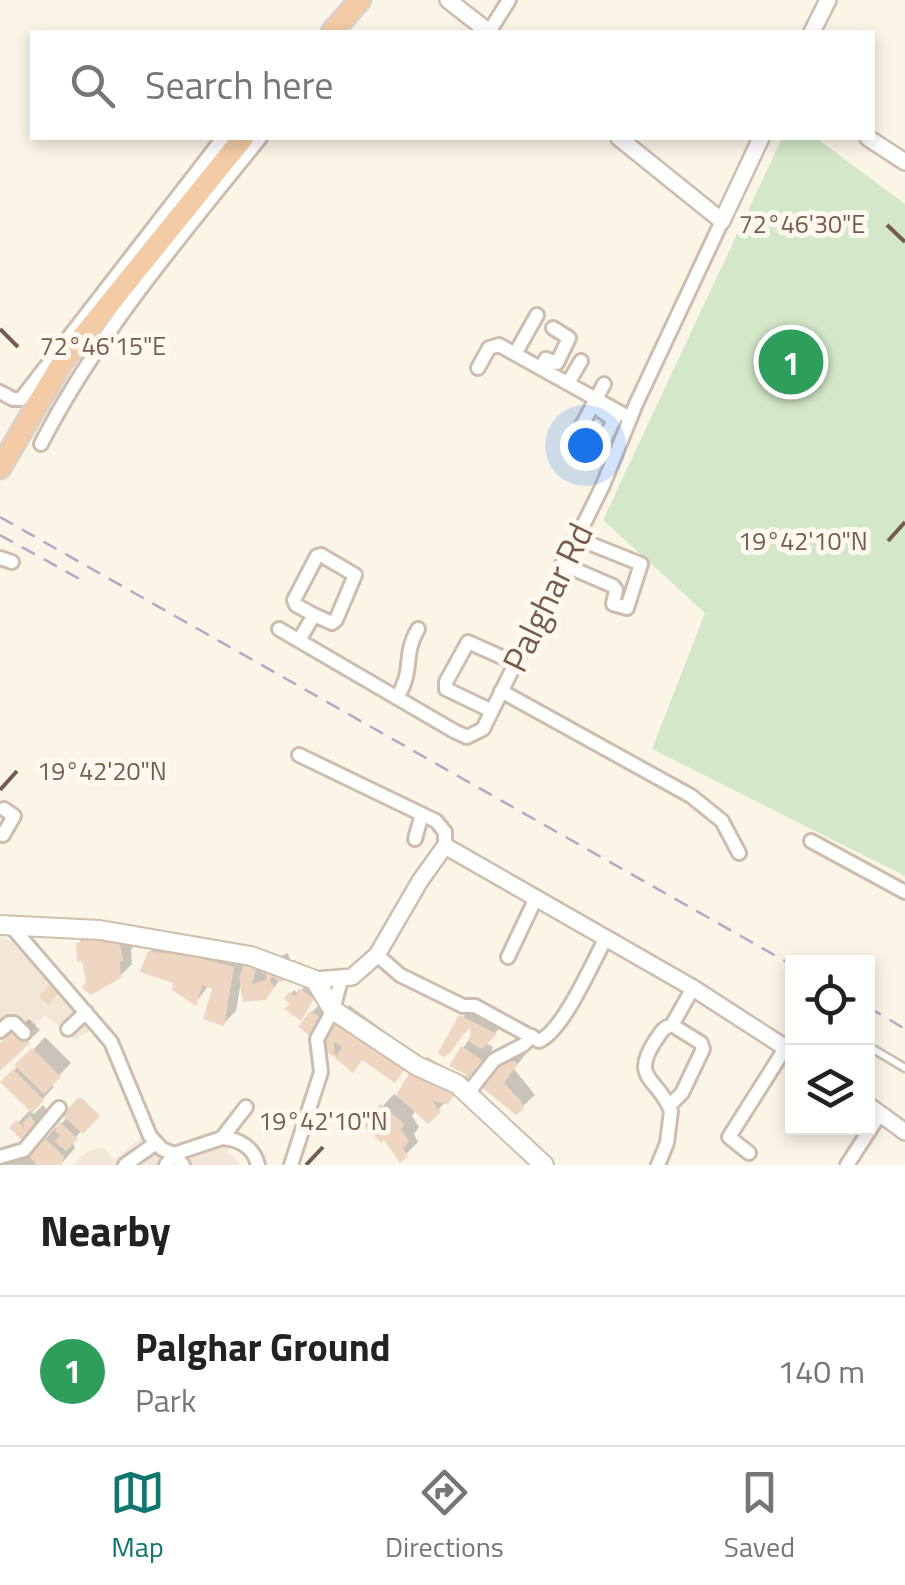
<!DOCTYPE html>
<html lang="en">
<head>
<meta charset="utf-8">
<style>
	body { margin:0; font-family:"Titillium Web",sans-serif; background:#f6f6f6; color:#222 }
	.controls { position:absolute; right:30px; bottom:30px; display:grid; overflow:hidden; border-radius:0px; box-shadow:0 5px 15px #0003 }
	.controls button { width:90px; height:90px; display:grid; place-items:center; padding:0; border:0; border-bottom:2px solid #e0e0e0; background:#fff; color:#222; font:50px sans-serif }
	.you { position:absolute; left:585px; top:445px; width:35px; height:35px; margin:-25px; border:8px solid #fff; border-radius:50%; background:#1a73e8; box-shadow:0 0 0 15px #1a73e833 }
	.badge { display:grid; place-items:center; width:65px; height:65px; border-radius:50%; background:#0f766e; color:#fff; font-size:32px; font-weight:700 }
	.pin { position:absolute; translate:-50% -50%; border:5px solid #fff; box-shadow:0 2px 10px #0006 }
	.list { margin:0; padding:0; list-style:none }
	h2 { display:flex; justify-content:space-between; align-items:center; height:130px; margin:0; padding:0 40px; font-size:42px }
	h2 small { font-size:32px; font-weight:400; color:#767676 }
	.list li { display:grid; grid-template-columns:65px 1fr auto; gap:30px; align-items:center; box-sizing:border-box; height:150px; padding:0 40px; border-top:2px solid #e0e0e0 }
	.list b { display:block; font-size:38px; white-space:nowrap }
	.list p { margin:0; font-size:32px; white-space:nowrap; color:#767676 }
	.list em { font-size:32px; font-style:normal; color:#767676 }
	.icon { flex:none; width:55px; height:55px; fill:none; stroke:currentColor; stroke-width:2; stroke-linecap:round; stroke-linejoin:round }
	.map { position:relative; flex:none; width:905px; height:1165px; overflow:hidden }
	.search { position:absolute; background:#fff; box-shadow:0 5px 15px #0003; left:30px; right:30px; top:30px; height:110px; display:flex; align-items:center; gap:25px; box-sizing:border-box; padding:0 35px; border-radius:0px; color:#767676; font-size:38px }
	.sheet { height:280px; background:#fff }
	nav { display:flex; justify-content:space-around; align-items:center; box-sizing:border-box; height:140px; border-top:2px solid #e0e0e0; background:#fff; font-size:28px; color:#767676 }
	nav a { display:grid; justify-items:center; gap:5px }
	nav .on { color:#0f766e }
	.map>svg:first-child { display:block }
	.residential { fill:#f2e7d7 }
	.green { fill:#d3e8c7 }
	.shadow { fill:#0003 }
	.building { fill:#efd6c1 }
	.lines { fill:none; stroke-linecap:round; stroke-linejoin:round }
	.service-casing { stroke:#cdbdaf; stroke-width:11 }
	.minor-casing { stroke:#cdbdaf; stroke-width:18 }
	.tertiary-casing { stroke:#cdbdaf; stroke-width:20 }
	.secondary-casing { stroke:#cfbeac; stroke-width:22 }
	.trunk-casing { stroke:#d8d2cd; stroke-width:25 }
	.service { stroke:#fff; stroke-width:6 }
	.minor { stroke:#fff; stroke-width:12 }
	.tertiary { stroke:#fff; stroke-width:15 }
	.secondary { stroke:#fff; stroke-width:18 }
	.trunk { stroke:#f3cba4; stroke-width:20 }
	.rail { stroke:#b8a6c5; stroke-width:2.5; stroke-dasharray:15 10; stroke-linecap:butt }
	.ticks { fill:none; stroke:#745d4d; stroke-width:4 }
	.labels { text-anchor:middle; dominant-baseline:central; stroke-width:10; stroke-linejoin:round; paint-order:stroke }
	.street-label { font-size:35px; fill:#745d4d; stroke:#fef8ee }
	.ticks-label { font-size:25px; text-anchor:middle; fill:#745d4d; stroke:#fef8ee; stroke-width:10; stroke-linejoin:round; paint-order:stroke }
</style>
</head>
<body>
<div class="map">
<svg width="905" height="1165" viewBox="0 0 905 1165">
	<rect width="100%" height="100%" fill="#fbf5e8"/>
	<path class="residential" d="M0,936l22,11 29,35 -12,15 10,7 10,-12 33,37 -17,11 -30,-25 -15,17 -19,-16 -11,12z
		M143,1136l23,21 -4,8h-89l12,-12 18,-6 11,13z
		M223,1141l7,13 12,11h-74z"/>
	<path class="green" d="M782,138h34l89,66v672l-253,-127 53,-136 -102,-93z"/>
	<path class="shadow" d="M130,926l4,20 -3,3 1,15 -12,12 -32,6 -10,-38 12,-13z
		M163,940l82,15 -2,13 24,-13 -5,19 17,-17 9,-4 2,7h6l-4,3 9,-1 1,3 -12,12 -9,2 -16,19 -24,-17 -5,30 -12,12 -9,-36 -6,-2 -13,17 -46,-50z
		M304,987l12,8 -13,19 -16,-16 7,-8 5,4z
		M324,1000l9,6 -23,26 2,-20z
		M349,1005l67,49 -21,25 -31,-21 -11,11 -27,-21 11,-31z
		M475,1005l31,16 -20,22 7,4 -10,21 -12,12 -8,-32 11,-15 -3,-7 -22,24 14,-33z
		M29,1019l11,11 -40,38v-23z
		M45,1037l26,26 -20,21 3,3 -23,24 3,3 9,-9 5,7 -25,25 -10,-9 18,-19 -28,-27z
		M518,1044l10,7 -14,18 21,26 -13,12 -39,-23z
		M427,1057l39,22 -38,42 -12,-11 -4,6 7,11 -5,7 4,8 -17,17 -17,-22 -18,-13 28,-30 4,3 17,-28z
		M81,1098l17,16 -26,27 3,7 -15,17h-60v-17h3l1,11 16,-8v8l9,-8 7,-1 20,-23 2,2z"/>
	<path class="building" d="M93,938h26l4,22 -3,3 1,15 -30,17 -9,-7 4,-7 -4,-20 -5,1 -1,-19z
		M148,951l47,6 39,10 -10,59 -21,-7 9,-30 -10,-4 -6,21 -24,-16 1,-7 -33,-11z
		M244,963l13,3 -5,18 17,-5 5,8 -8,13 -23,2 -4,-23z
		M264,968l27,12 -13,2 -4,-5 -7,3z
		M51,982l8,10 -10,13 -10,-8z
		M299,988l15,11 -13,22 -17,-12 6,-5 -6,-6 5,-6 6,4z
		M310,1011l13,7 -13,18 -12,-9z
		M459,1015l38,19 -15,15 -14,-8 3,-8 -2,-6 -18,25 -8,5 -5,-4z
		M333,1017l73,50 -11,16 -33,-23 -9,13 -18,-15 7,-11 -7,-5 -1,2 1,14 -11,-8 -3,-12z
		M15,1029l15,14 -30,28v-28z
		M461,1046l21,14 -11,23 -6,-2v-7l-16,-8z
		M32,1048l29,29 -17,17 -30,-29z
		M504,1055l14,9 -14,19 17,18 3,8 -8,6 -37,-30z
		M413,1067l43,25 -8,12 -16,-3 9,11 -13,12 -32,-29z
		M13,1069l31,31 -12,13 -32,-31z
		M79,1097l21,19 -17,18 -21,-19z
		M380,1104l25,20 -4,5 8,12 -6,7 5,8 -8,7 -16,-23 -3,3 -19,-19z
		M30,1115l7,11 -14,15 -14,-13 7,-8 8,8 -1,-5z
		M60,1122l18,17 -12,12 -12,-10 6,-6 -5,-4z
		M43,1137l21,19 -2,9h-25l-9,-10 7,-5z"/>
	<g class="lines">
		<defs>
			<path id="service" d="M868,1046l37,22"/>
			<path id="minor" d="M489,32l20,-32
				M515,354l22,-39
				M478,368l11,-20 10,-3 131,73
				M541,368l5,-9 11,4 12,-25 -16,-10
				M568,383l13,-22
				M0,392l13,7h8l202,-261
				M600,410l14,10 -12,24 -23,-13 25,-47
				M41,444c57,-111 141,-209 219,-306
				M0,558l12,4
				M562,564l51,22 3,4 -3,14 14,4 14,-44 -65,-26
				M279,629l175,102 13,6 16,-8 120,-244 33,-81 86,-183
				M299,640l15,-25 -18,-10 -2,-5 23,-44 4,-1 34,20 -19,45 -4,3 -18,-8
				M501,691l190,105 31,25 17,32
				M397,698c18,-30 5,-42 21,-69
				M492,711l-46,-22v-7l22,-40 47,21
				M299,755l137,66 9,11v14
				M3,835l11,-19 -10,-7
				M415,839l7,-25
				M811,841l94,51
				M11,926l100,116 39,94 12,13 12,5 48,-16c18,1 32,10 36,27
				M377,955l23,20 63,31h12l64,35c25,-11 53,-78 67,-103
				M508,957l28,-59
				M672,1025l21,-37
				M68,1029l18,-17
				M0,1031l9,-8h5l10,10
				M468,1093l26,-33 29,-15 9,-9
				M222,1138l24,-31
				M749,1153l-20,-16 57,-90
				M0,1157l24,-7 35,-42
				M125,1165l31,-22
				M166,1165l8,-11 9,11
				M291,1165l30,-93 -4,-33 16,-29 8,-30
				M658,1165l9,-22 4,-32c-13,-34 -41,-31 -16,-70 6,-8 7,-13 17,-16l29,18 2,6 -21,44 -13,13
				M847,1165l33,-51"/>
			<path id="tertiary" d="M448,0l41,32
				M812,32l16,-32
				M619,138l103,83 39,-83
				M868,138l37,24
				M315,980l37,-3 25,-22 43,-74 25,-35 248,142 99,64
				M868,1105l37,27"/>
			<path id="secondary" d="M0,925l100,5 151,26 64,24 18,30 84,56 40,18 87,81"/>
			<path id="trunk" d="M332,32l28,-32
				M0,468l63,-107 180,-223"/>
		</defs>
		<use href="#service" class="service-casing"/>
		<use href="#minor" class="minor-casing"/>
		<use href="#tertiary" class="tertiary-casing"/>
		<use href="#secondary" class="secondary-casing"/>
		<use href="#trunk" class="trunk-casing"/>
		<use href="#service" class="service"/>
		<use href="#minor" class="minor"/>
		<use href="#tertiary" class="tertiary"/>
		<use href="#secondary" class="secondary"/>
		<use href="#trunk" class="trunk"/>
		<path class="rail" d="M0,517l792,448
			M0,535l85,47
			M868,1007l37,22"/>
	</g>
	<path class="ticks" d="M887,225l18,17M0,329l18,18M888,541l17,-19M0,790l17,-19M306,1165l17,-18"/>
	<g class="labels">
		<g class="street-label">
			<text transform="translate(547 597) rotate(-64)">Palghar Rd</text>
		</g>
	</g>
	<g class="ticks-label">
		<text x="802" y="233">72°46'30"E</text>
		<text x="103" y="355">72°46'15"E</text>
		<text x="803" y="550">19°42'10"N</text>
		<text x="102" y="780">19°42'20"N</text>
		<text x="323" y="1130">19°42'10"N</text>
	</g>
</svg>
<div class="controls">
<button><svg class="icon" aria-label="locate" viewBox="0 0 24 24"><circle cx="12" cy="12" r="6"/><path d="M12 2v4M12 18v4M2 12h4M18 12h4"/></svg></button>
<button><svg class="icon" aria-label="layers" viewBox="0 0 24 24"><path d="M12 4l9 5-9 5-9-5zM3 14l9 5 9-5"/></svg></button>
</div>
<div class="you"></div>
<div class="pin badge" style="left:791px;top:362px;background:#2e9e5b">1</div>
<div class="search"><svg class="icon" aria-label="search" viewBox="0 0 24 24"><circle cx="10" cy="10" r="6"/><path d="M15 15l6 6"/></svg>Search here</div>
</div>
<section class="sheet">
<h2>Nearby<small></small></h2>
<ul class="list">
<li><span class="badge" style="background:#2e9e5b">1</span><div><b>Palghar Ground</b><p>Park</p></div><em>140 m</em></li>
</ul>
</section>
<nav>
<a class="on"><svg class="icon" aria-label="map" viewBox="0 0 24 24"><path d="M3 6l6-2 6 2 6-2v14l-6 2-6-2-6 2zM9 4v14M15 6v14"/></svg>Map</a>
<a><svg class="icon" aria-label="directions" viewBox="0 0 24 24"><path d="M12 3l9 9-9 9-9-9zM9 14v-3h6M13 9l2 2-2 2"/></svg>Directions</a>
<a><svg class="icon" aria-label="saved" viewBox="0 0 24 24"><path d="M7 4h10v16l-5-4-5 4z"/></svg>Saved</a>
</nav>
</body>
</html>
